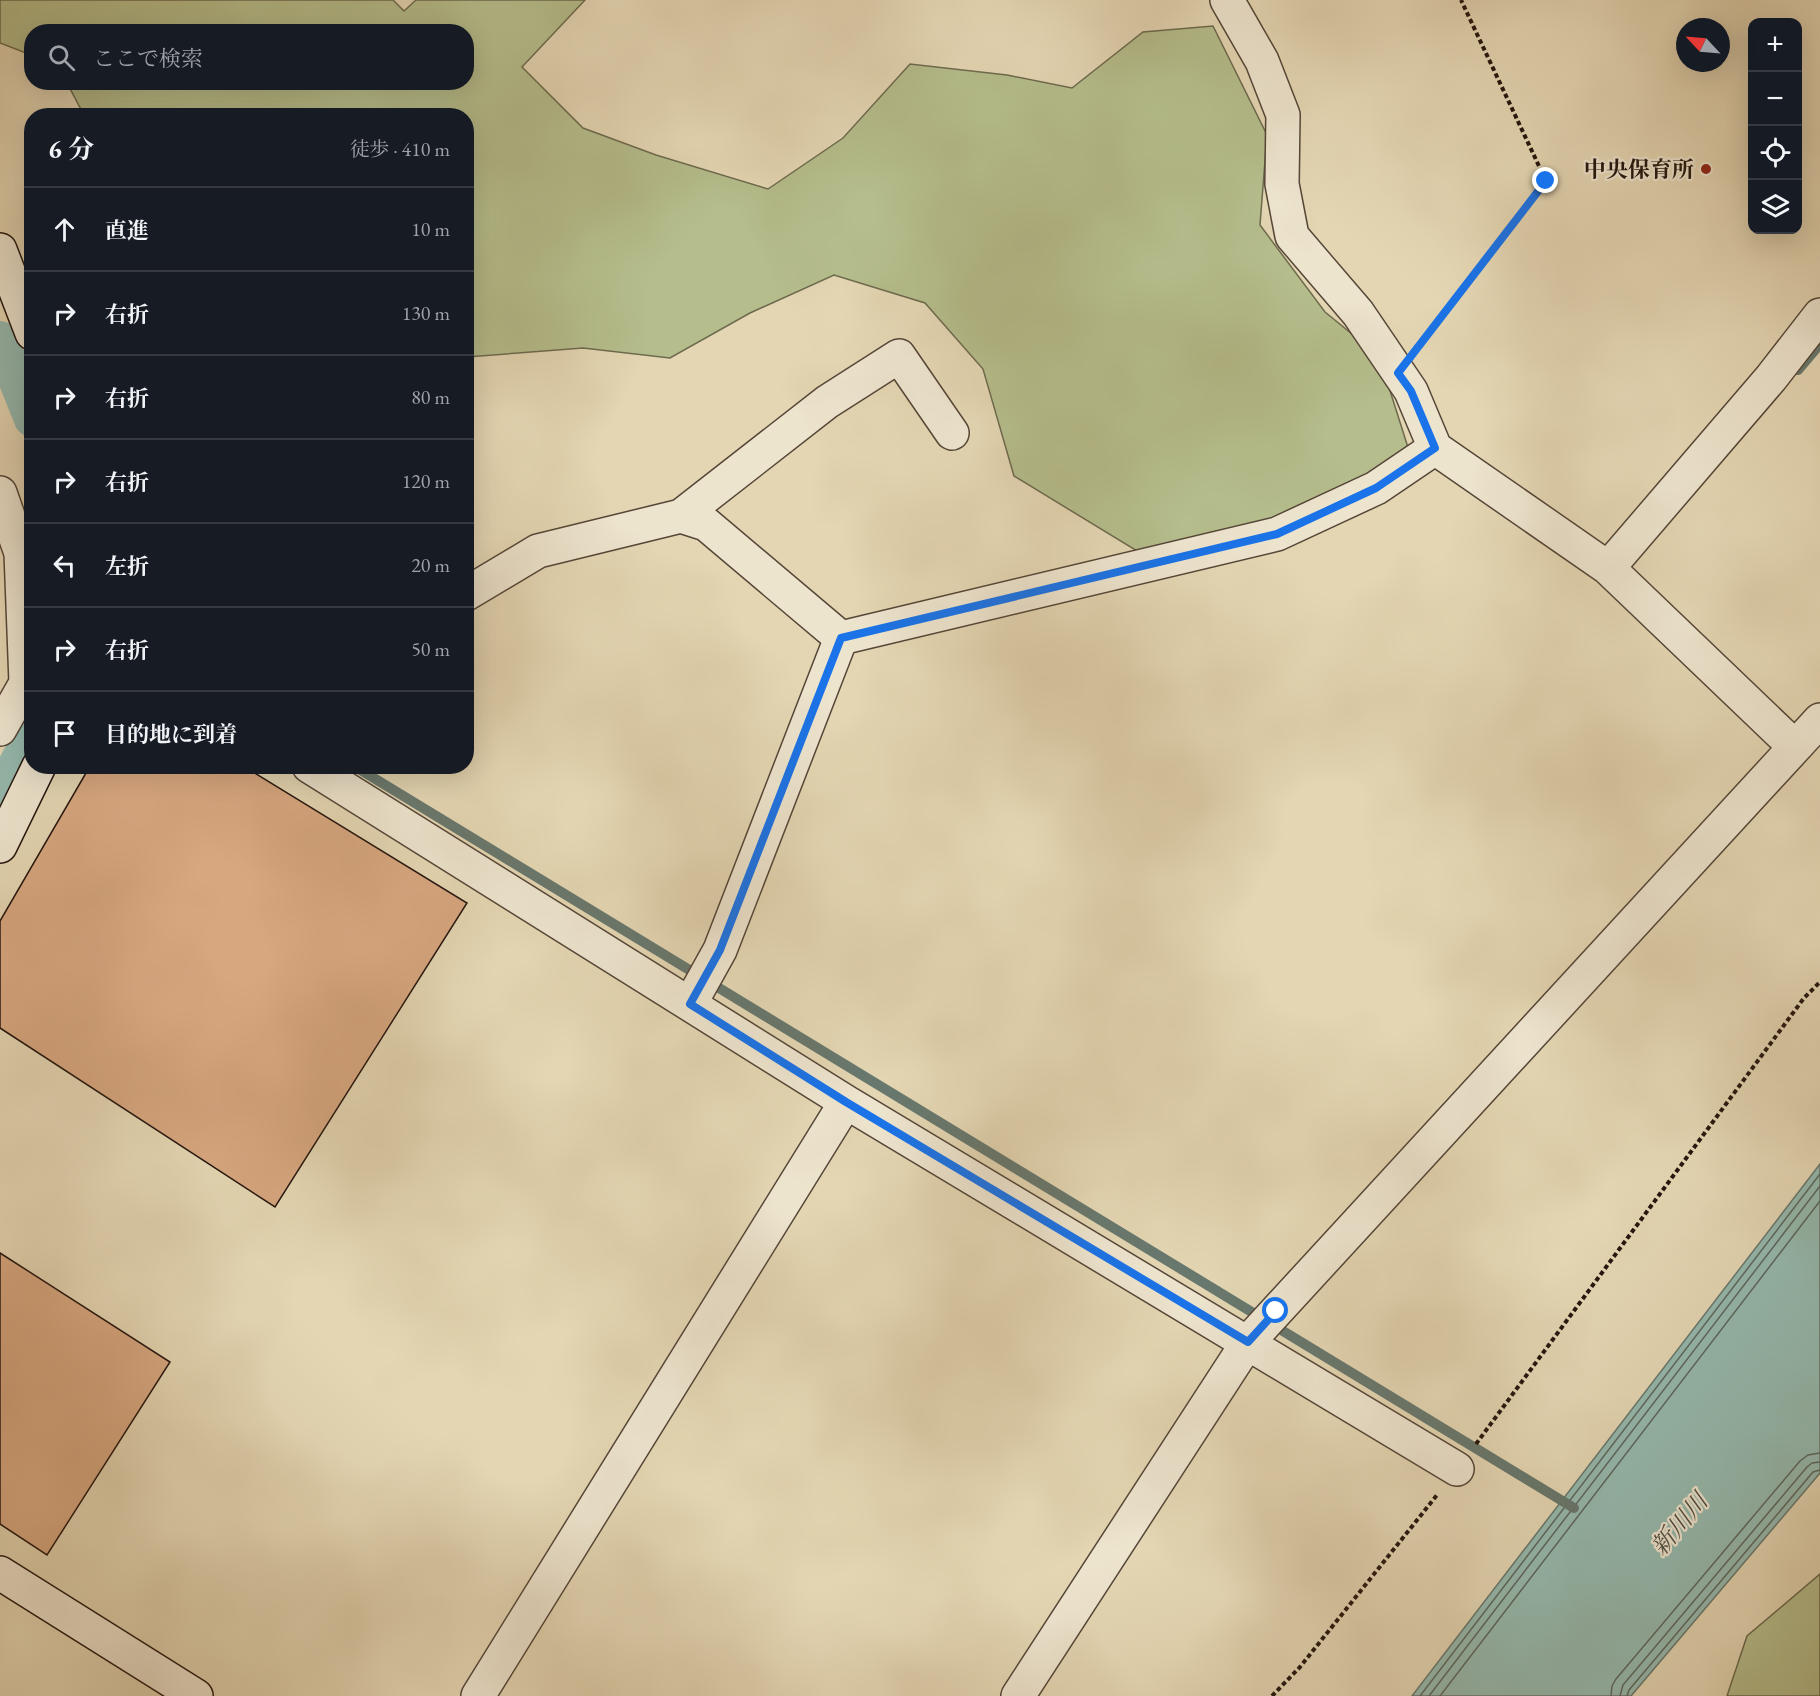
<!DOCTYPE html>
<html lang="ja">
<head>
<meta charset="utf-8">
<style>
	body { margin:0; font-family:"EB Garamond","Noto Serif JP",serif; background:#20242c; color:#f1f3f6 }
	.controls { position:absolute; right:18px; top:18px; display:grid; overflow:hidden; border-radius:12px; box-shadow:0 6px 24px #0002 }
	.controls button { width:54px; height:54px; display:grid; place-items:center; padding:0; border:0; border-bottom:2px solid #363941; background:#171b24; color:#f1f3f6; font:30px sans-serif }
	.compass { position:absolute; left:1676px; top:18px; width:54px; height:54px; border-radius:50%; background:#171b24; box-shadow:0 6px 24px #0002; rotate:296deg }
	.stop { position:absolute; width:18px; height:18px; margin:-14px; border:4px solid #1a73e8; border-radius:50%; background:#fff }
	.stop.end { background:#1a73e8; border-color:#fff; box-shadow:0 2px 6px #0008 }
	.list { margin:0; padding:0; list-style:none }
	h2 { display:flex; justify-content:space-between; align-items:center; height:78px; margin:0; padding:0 24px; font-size:26px }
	h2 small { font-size:20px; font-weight:400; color:#9ea1a6 }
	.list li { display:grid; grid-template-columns:39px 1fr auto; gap:18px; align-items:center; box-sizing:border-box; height:84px; padding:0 24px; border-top:2px solid #363941 }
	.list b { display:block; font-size:22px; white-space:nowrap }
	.list em { font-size:20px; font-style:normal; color:#9ea1a6 }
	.icon { flex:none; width:33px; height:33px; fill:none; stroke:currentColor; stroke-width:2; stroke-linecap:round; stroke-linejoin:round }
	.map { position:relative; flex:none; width:1820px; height:1696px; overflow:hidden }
	.search { position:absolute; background:#171b24; box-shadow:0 6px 24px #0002; left:24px; top:24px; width:450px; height:66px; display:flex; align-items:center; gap:15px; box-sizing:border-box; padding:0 21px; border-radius:24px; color:#9ea1a6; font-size:22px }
	.panel { position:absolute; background:#171b24; box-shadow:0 6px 24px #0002; left:24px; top:108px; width:450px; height:666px; border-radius:24px }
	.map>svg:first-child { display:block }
	.green { fill:#b5bd8c; stroke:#6d6a4e; stroke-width:1.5 }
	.water { fill:#95b9ae; stroke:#68786e; stroke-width:1.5 }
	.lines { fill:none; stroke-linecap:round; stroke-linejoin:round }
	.shore { stroke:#5d685e; stroke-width:1.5 }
	.stream { stroke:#68786e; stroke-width:10 }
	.canal { stroke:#95b9ae; stroke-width:36 }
	.building { fill:#d7a780; stroke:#25160f; stroke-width:1.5 }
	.street-casing { stroke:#554638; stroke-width:36 }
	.secondary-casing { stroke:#25160f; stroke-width:36 }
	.path { stroke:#25160f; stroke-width:4; stroke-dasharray:4.5 3; stroke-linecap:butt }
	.street { stroke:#ede4ce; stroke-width:33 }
	.secondary { stroke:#ede4ce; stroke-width:33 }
	.route { stroke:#1a73e8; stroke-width:8 }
	.poi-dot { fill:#8f2418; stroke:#ede4ce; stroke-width:2 }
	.labels { text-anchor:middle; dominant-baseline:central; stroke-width:4.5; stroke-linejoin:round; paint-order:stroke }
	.poi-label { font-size:22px; font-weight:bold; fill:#25160f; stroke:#ede4ce; text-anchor:end }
	.water-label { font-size:24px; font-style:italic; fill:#4c4f47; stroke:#ede4ce }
</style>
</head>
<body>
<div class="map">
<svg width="1820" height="1696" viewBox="0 0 1820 1696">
	<rect width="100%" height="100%" fill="#e4d6b3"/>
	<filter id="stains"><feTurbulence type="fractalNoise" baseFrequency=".00333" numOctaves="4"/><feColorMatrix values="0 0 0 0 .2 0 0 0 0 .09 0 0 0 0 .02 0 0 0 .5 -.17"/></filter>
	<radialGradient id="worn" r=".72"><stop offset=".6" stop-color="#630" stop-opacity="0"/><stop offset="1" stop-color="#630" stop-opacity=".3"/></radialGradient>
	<path class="green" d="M0,0h393l11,11 12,-11h169l-63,67 61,61 73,27 112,34 75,-51 67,-74 97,11 65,13 71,-56 70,-6 54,109 -7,90 65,87 54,44 32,101 -55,37 -142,49 -72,11 -128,-78 -31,-107 -58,-66 -91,-28 -84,38 -80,45 -87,-10 -116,9 -1,-241 -382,-1 -17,-32 399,-1v-50h-434l-1,23 -31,-12z
		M1820,1574v122h-93l20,-60z"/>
	<path class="water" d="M1820,1164v309l-189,223h-219z"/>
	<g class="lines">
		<path class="shore" d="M1420,1696l400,-522
			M1429,1696l391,-510
			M1440,1696l380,-495
			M1611,1696l1,-10 4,-7 184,-218 8,-6 12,-2
			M1620,1696l3,-11 184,-218 5,-4 8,-1
			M1627,1696l2,-6 184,-218 7,-2"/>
		<path class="stream" d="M1798,370l22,-26
			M354,766l1220,742"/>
		<path class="canal" d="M0,339l32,80
			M0,795l32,-60"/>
	</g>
	<path class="building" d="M90,766h153l224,137 -192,304 -275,-179v-107z
		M0,1253l170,109 -123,193 -47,-31z"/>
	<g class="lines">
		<defs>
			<path id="street" d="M1227,0l35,61 21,54 -1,69 10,52 66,77 53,78 24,57
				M0,493l21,60 5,130 -26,46
				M681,516l146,-114 72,-46 53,77
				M1608,568l187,179
				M466,594l72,-43 143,-35 25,8 135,114 436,-104 99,-46 59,-40 173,120 163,-190 49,-63
				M309,766l537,336 611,367
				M690,1004l30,-54 121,-312
				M478,1696l368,-594
				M1018,1696l230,-354 572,-622"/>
			<path id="secondary" d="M0,250l32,83
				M0,846l39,-80
				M0,1573l196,123"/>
		</defs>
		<use href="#street" class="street-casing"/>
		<use href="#secondary" class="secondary-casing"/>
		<path class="path" d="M1419,346l127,-165 -85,-181
			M1476,1444l328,-446 16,-16
			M1272,1696l28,-29 137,-172"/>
		<use href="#street" class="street"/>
		<use href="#secondary" class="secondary"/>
	</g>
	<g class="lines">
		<path class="route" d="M1276,1311l-28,31 -402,-240 -156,-98 30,-54 121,-312 436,-104 99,-46 59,-40 -24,-57 -13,-18 148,-192"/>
	</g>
	<circle class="poi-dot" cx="1706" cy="169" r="6"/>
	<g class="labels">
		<g class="poi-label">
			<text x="1694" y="169">中央保育所</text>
		</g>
		<g class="water-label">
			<text transform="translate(1679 1524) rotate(-50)">新川川</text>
		</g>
	</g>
	<rect width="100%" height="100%" filter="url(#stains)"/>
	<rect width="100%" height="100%" fill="url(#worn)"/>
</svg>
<div class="controls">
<button>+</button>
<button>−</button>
<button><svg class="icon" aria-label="locate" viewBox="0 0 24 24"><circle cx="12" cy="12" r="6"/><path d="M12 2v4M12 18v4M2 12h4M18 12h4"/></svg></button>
<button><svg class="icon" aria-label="layers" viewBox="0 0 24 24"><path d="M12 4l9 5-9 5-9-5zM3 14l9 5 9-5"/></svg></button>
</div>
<svg class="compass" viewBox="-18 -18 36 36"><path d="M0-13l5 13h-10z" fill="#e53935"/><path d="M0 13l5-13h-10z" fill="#9ea1a6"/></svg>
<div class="stop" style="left:1276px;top:1311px"></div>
<div class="stop end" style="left:1546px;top:181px"></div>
<div class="search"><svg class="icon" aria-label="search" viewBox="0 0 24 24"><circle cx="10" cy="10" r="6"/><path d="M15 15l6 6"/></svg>ここで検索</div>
<section class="panel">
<h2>6 分<small>徒歩 · 410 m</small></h2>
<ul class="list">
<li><svg class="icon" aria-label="ahead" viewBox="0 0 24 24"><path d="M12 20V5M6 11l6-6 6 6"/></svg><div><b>直進</b></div><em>10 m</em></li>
<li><svg class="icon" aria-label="right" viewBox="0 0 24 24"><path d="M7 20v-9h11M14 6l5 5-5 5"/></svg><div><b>右折</b></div><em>130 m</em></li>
<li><svg class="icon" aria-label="right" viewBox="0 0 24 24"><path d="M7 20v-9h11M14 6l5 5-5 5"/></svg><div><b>右折</b></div><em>80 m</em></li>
<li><svg class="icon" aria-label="right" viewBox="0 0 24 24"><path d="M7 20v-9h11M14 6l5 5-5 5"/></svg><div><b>右折</b></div><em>120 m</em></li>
<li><svg class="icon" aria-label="left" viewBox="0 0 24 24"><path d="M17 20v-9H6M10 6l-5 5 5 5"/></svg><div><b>左折</b></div><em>20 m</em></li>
<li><svg class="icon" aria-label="right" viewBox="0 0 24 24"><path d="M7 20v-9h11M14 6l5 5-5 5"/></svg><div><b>右折</b></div><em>50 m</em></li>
<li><svg class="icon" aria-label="arrive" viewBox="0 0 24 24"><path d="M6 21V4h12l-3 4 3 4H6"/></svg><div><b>目的地に到着</b></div></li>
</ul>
</section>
</div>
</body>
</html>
